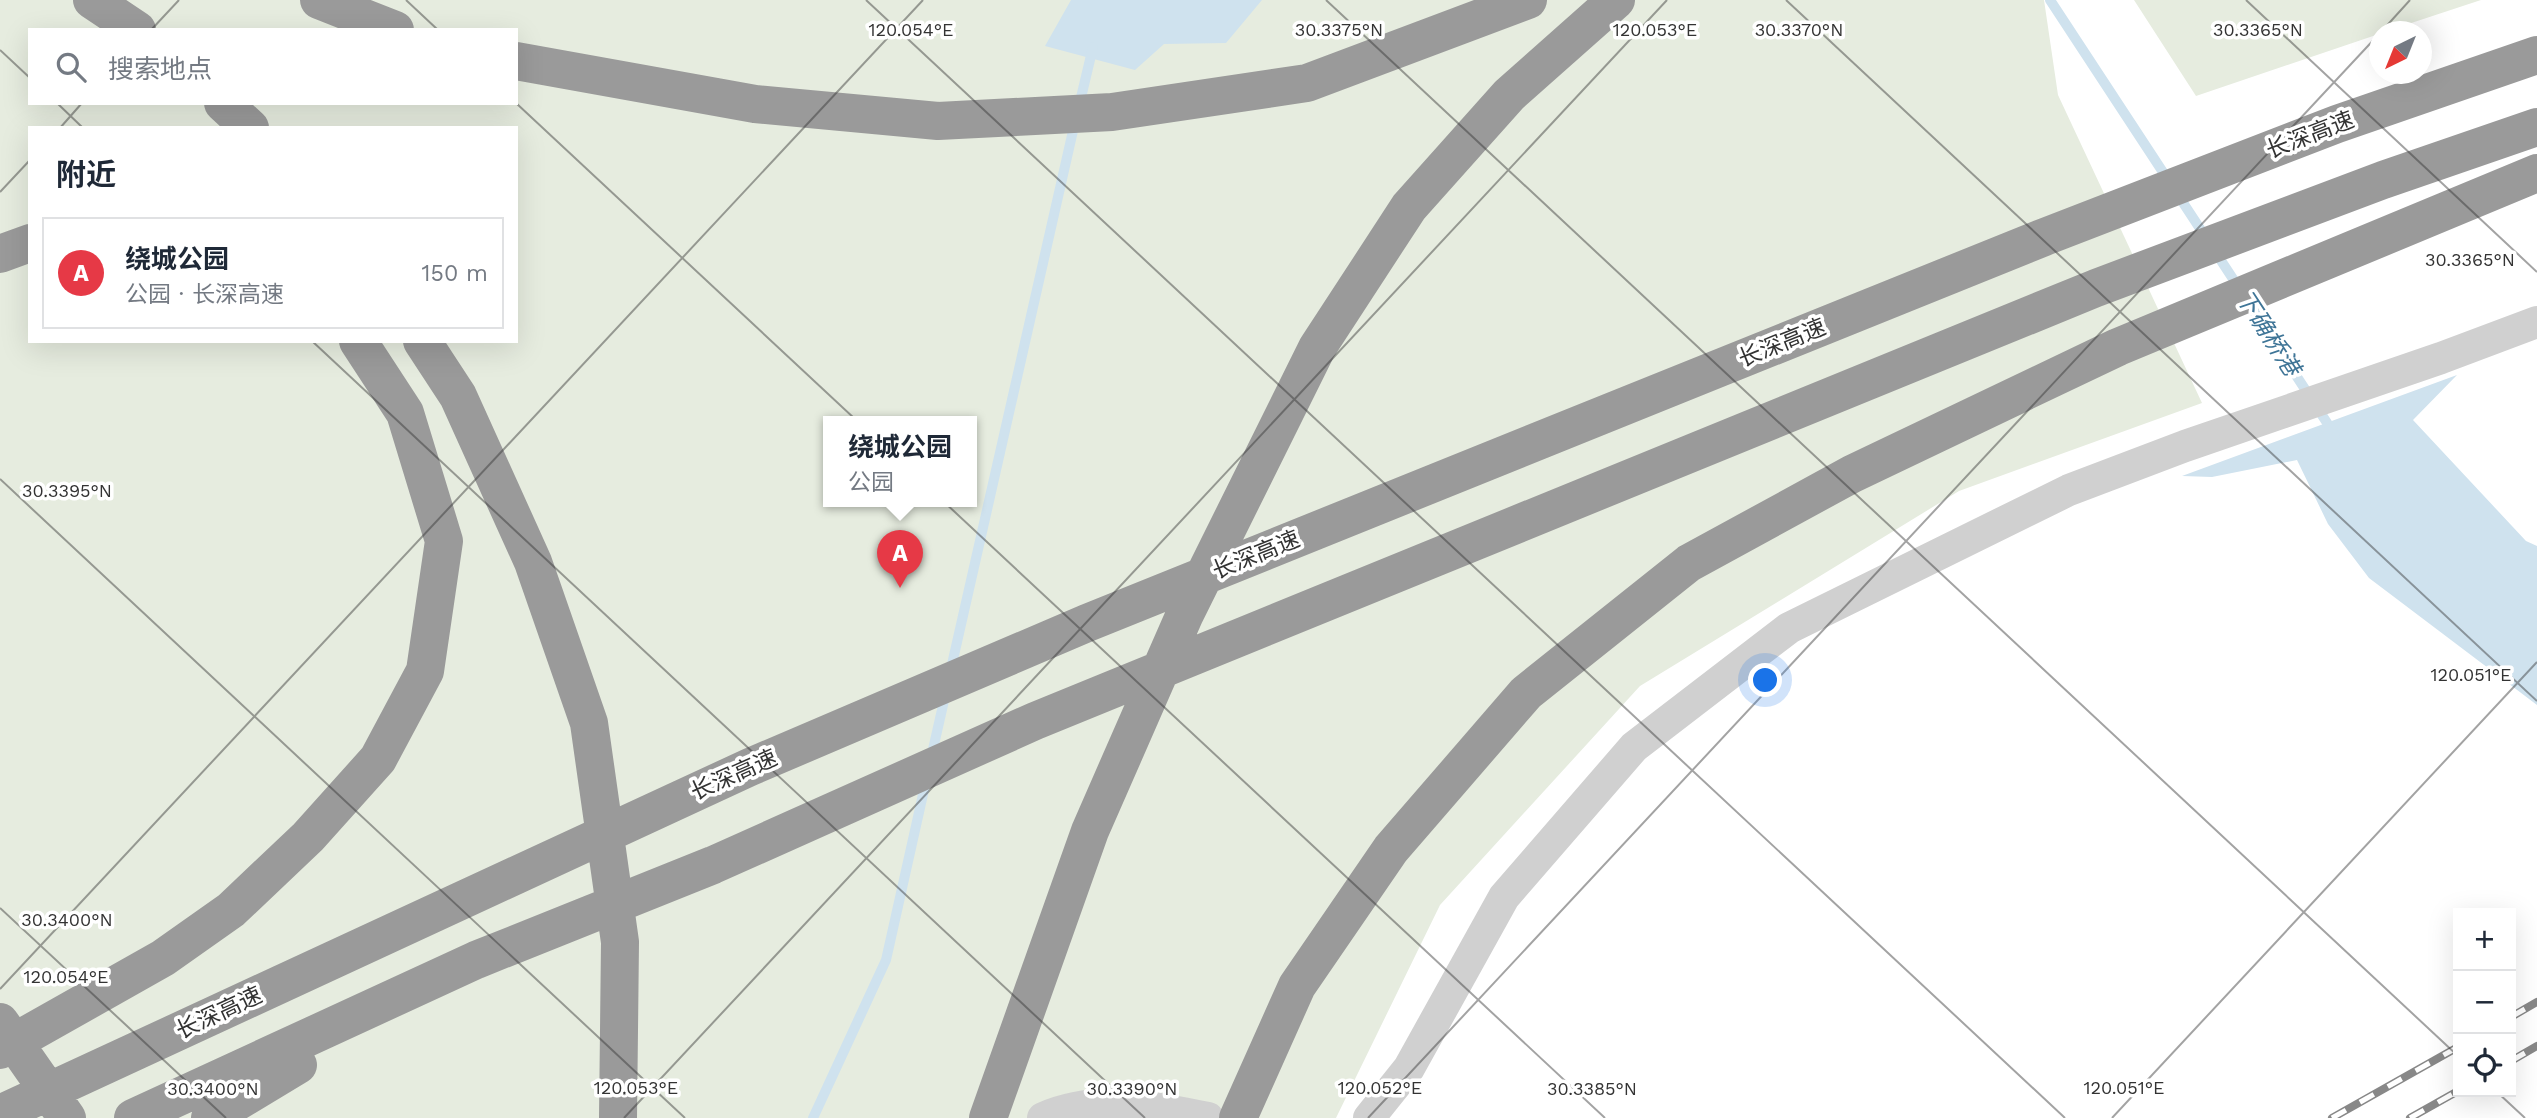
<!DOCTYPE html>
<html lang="zh">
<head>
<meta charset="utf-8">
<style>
	body { margin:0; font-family:"Work Sans","Noto Sans SC",sans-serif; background:#f6f6f7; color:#1f2937 }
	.controls { position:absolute; right:21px; bottom:21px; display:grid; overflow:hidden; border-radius:0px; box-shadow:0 7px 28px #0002 }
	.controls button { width:63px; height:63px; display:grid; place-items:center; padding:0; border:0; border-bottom:2px solid #e0e1e3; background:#fff; color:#1f2937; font:35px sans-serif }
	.compass { position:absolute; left:2369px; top:21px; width:63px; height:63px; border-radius:50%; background:#fff; box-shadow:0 7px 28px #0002; rotate:223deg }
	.you { position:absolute; left:1766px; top:681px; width:24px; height:24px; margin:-18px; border:5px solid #fff; border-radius:50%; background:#1a73e8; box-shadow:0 0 0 10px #1a73e833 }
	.badge { display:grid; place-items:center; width:46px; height:46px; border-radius:50%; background:#e63946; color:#fff; font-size:23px; font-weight:700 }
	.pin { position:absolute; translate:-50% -58px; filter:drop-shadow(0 2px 4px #0008) }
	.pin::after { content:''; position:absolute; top:37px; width:24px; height:21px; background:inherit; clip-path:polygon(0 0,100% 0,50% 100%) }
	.popup { position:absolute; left:823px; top:416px; width:154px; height:91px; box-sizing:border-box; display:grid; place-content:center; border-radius:0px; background:#fff; filter:drop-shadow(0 2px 5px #0005); font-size:23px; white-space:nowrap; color:#747a83 }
	.popup b { font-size:26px; color:#1f2937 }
	.popup::after { content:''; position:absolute; left:50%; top:100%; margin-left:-14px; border:14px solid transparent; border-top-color:#fff }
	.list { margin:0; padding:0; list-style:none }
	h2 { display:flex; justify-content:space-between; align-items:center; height:91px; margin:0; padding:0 28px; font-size:30px }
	h2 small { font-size:23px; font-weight:400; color:#747a83 }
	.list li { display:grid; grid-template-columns:46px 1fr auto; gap:21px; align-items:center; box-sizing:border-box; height:112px; margin:0 14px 14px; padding:0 14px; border:2px solid #e0e1e3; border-radius:0px }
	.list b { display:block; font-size:26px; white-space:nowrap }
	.list p { margin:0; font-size:23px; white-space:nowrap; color:#747a83 }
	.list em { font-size:23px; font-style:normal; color:#747a83 }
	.icon { flex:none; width:38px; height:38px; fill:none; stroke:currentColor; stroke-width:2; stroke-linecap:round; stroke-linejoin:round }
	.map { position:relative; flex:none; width:2537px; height:1118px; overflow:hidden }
	.search { position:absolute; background:#fff; box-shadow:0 7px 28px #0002; left:28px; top:28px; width:490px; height:77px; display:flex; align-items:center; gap:18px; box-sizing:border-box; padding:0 24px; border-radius:0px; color:#747a83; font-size:26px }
	.panel { position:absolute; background:#fff; box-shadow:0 7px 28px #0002; left:28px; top:126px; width:490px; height:217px; border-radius:0px }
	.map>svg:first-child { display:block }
	.green { fill:#e6ecdf; fill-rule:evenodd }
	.water { fill:#cfe2ee }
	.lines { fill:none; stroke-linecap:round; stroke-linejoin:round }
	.stream { stroke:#cfe2ee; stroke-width:10 }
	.street { stroke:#d0d0d0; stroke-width:32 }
	.highway { stroke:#9a9a9a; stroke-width:38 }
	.rail-casing { stroke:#888; stroke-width:8 }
	.rail { stroke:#fff; stroke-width:5; stroke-dasharray:16; stroke-linecap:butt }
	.ticks { fill:none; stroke:#333; stroke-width:2; stroke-opacity:0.45 }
	.labels { text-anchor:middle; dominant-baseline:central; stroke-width:7; stroke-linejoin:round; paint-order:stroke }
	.street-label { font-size:23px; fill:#333; stroke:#fff }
	.water-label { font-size:24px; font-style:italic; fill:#3f7597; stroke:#fff }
	.ticks-label { font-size:18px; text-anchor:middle; fill:#333; stroke:#fff; stroke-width:7; stroke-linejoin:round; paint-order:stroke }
</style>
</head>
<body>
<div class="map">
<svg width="2537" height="1118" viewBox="0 0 2537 1118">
	<rect width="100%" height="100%" fill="#fff"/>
	<path class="green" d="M0,0h2044l14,95 144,308 -243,88 -319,195 -200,219 -104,213h-1336zM30,30h486v73h-486zM30,128h486v213h-486zM828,422h144v80h-144z
		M2134,0h347l-94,31 -7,1 -1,2 -183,62z"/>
	<path class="water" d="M1071,0h191l-36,43 -62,1 -29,26 -90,-24z
		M2457,375l-44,45 113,121 11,5v159l-168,-127 -41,-54 -31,-64 -85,17 -30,-1z"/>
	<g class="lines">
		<path class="stream" d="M2050,0l189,288
			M1079,106l14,-59
			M2248,302l87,133
			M950,673l125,-551
			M931,758l15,-66
			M813,1118l73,-158 40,-179"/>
		<path class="street" d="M1043,1118c54,-24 109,-11 165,0
			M1369,1118l40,-50 95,-171 130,-150 155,-119 280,-138 116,-44 256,-88 96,-36"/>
		<path class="highway" d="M92,0l45,30
			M319,0l76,30
			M516,61l239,43 183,17 174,-9 195,-29 221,-83
			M223,103l27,25
			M0,254l30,-11
			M422,341l36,55 75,166 56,161 31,219 -2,176
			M0,1022l67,96
			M0,1050l163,-92 68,-48 77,-73 70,-78 47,-88 19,-130 -39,-128 -47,-72
			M0,1114l750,-347 337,-144 960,-387 290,-112 200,-69
			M133,1118l343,-158 237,-95 322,-144 1061,-433 287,-108 154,-53
			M210,1118l88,-53
			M988,1118l102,-287 95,-217 132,-266 92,-141 100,-112 107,-95
			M1238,1118l59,-132 94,-137 135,-156 163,-130 163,-89 266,-127 419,-174"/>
		<defs>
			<path id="rail" d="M2511,1017l26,-15
				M2511,1061l26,-15
				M2332,1118l126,-71
				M2410,1118l48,-27"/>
		</defs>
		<use href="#rail" class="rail-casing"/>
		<use href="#rail" class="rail"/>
	</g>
	<path class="ticks" d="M406,0l32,30M866,0l1199,1118M1326,0l1132,1056M1786,0l751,701M2246,0l291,272M151,30l28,-30M2381,32l29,-32M0,50l30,28M57,103l26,25M516,103l1089,1015M60,128l22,-25M0,192l30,-32M312,341l833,777M0,479l685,639M0,908l226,210M0,989l923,-989M2497,1092l28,26M624,1118l1043,-1118M1368,1118l1012,-1085M2112,1118l425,-456"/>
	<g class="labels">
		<g class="street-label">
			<text transform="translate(2310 135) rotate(-21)">长深高速</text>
			<text transform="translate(1782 343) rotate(-22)">长深高速</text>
			<text transform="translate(1256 555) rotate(-22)">长深高速</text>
			<text transform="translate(734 775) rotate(-24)">长深高速</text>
			<text transform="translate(219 1013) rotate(-25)">长深高速</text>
		</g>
		<g class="water-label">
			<text transform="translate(2268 333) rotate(57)">下确桥港</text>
		</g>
	</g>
	<g class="ticks-label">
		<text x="1799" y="36">30.3370°N</text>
		<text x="2258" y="36">30.3365°N</text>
		<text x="1339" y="36">30.3375°N</text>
		<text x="911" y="36">120.054°E</text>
		<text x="1655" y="36">120.053°E</text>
		<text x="2470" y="266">30.3365°N</text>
		<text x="67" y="497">30.3395°N</text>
		<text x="2471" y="681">120.051°E</text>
		<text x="67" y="926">30.3400°N</text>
		<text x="66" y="983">120.054°E</text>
		<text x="636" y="1094">120.053°E</text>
		<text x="1380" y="1094">120.052°E</text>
		<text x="2124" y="1094">120.051°E</text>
		<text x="213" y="1095">30.3400°N</text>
		<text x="1132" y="1095">30.3390°N</text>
		<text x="1592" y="1095">30.3385°N</text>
	</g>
</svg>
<div class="controls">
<button>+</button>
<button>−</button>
<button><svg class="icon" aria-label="locate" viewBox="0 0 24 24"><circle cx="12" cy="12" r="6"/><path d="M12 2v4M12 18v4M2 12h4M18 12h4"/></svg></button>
</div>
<svg class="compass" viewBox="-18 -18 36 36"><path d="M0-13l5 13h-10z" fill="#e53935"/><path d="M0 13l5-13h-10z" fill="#747a83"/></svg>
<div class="you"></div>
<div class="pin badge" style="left:900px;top:588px">A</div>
<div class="popup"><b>绕城公园</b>公园</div>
<div class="search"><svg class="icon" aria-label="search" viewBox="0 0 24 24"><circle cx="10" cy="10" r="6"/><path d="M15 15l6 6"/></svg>搜索地点</div>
<section class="panel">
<h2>附近<small></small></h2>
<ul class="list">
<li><span class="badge">A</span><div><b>绕城公园</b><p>公园 · 长深高速</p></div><em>150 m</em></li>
</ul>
</section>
</div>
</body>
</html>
